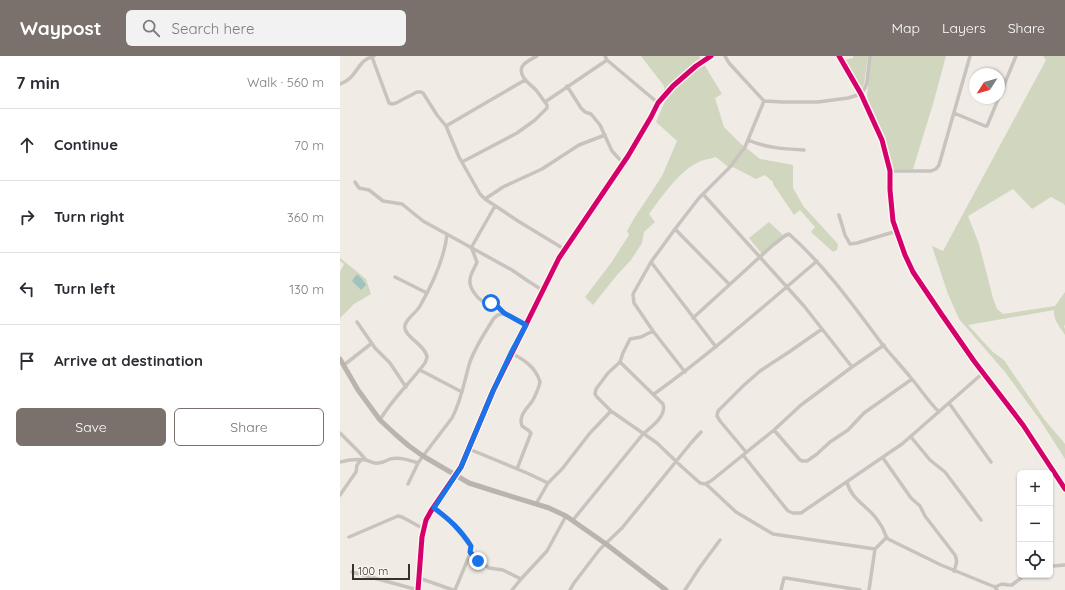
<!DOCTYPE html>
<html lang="en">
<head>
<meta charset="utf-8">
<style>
	body { margin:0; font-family:Quicksand,sans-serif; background:#f2f2f3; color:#2b2b33 }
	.controls { position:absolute; right:12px; bottom:12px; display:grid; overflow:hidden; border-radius:6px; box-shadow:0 1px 3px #0004 }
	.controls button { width:36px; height:36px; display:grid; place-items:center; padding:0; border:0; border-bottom:1px solid #e1e1e2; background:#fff; color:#2b2b33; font:20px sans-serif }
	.compass { position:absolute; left:629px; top:12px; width:36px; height:36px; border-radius:50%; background:#fff; box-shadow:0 1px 3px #0004; rotate:234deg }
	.scale { position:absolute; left:12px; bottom:10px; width:58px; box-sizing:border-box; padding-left:4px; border:2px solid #3b302b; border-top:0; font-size:11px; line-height:14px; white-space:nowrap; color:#3b302b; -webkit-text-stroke:3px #fbf5ee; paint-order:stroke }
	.stop { position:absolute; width:12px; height:12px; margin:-9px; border:3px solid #1a73e8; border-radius:50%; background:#fff }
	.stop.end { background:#1a73e8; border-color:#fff; box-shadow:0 1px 4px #0008 }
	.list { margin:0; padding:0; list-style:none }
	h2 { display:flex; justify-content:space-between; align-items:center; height:52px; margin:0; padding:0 16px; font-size:17px }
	h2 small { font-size:13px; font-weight:400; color:#7c7c81 }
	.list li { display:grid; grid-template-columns:26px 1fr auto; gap:12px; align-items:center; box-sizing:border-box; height:72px; padding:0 16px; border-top:1px solid #e1e1e2 }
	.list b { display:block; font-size:15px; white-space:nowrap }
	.list em { font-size:13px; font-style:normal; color:#7c7c81 }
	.actions { display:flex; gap:8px; padding:12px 16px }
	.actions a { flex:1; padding:9px 0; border:1px solid #7a716c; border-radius:6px; text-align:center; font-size:14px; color:#7a716c }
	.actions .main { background:#7a716c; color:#fff }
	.icon { flex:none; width:22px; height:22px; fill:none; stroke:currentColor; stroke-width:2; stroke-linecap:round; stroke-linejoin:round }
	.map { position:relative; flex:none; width:725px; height:534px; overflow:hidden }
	header { display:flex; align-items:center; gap:24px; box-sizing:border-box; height:56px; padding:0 20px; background:#7a716c; color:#fff }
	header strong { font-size:19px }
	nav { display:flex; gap:22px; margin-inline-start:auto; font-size:14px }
	.search { width:280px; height:36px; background:#f2f2f3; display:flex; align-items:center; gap:10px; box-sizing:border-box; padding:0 14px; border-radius:6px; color:#7c7c81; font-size:15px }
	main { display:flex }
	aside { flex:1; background:#fff }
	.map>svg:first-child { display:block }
	.green { fill:#d1d6bf }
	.water { fill:#a1c2c1 }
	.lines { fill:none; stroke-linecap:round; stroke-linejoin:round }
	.street { stroke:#c9c3be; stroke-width:3.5 }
	.secondary { stroke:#bab3ae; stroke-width:5 }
	.cycleway-casing { stroke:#fbf5ee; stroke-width:8 }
	.cycleway { stroke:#d6006c; stroke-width:5 }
	.route { stroke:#1a73e8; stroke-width:5 }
</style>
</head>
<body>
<header>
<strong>Waypost</strong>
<div class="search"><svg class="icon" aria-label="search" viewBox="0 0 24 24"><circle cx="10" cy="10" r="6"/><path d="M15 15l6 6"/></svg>Search here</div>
<nav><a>Map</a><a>Layers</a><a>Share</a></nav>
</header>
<main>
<aside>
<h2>7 min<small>Walk · 560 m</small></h2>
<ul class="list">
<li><svg class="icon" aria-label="ahead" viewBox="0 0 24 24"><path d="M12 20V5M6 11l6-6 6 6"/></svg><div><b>Continue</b></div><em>70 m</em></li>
<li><svg class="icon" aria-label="right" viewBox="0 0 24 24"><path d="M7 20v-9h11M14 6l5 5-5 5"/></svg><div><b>Turn right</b></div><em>360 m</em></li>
<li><svg class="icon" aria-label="left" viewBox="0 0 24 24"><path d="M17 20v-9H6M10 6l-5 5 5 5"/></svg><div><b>Turn left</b></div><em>130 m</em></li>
<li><svg class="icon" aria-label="arrive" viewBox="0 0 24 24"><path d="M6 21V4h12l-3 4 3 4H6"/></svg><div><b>Arrive at destination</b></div></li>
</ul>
<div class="actions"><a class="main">Save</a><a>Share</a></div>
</aside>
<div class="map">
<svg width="725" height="534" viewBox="0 0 725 534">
	<rect width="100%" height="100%" fill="#f0ebe5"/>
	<path class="green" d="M301,0h58l23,38 -7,4 9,29 16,16 20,16 33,6v23l11,19 34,37 -1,6 -4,2 -22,-20 4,-5 -15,-17 -6,5 -21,-31v-2l-8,-7 -9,4 -21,-11 -8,-2 -11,-9c-7,2 -15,3 -21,7 -18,10 -34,34 -46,50l6,8 -11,10 -2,11 -11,17 -14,15 -24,30 -8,-8 26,-34 18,-28 -2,-4 8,-14 27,-41 15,-35 -21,-19 9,-21 -1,-15z
		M513,0h15l-4,28 -1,3 -2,1 -17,-28 9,-2z
		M531,0h75l-13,48 -20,65h-22c-4,-16 -8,-31 -14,-47 -4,-9 -9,-17 -10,-27z
		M703,0h22v150l-1,-2 -13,-7 -19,12 -19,-20 -45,27 11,28 14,54 4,11 6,5 52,-8 10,-14v33l-1,1 1,3v6c-5,-8 -12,-15 -11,-25l-86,15 25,27 11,8 40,59 21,25v15l-25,-39 -35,-48 -46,-53 -11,-25 -16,-48 11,5 103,-191z
		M429,166l14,13 -21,19 -13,-16z
		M0,202l26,21 5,15 -17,10 -14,14v-46l4,-8 -4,-3z"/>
	<path class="water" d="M16,219h2c3,3 6,6 8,10l-5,5 -9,-9z"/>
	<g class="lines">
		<path class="street" d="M265,0l2,4 51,43
			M385,0l4,7 35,38 19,1h35l30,-4 13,-4 4,-6 2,-6 3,-26
			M499,0l22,38 21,46 8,31v19l3,31 12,34 8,17 29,43 32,46 49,64 42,64
			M32,1l17,46 3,1 4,-1 21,-11h4l2,1 14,22 9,11 13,31 21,37 5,5 33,22 46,28
			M0,28c13,-5 14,-12 22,-21 3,-4 7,-5 12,-7
			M227,30l14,22 4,4 6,2 9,11 12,26 11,12
			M205,46l62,-42
			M614,57l31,13h2l29,-70
			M106,70l79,-46
			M408,84c18,8 37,9 56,10
			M122,106l55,-29 18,-13 12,-12v-3c-4,-5 -7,-10 -11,-15 -5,-5 -18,-14 -14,-23 2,-5 10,-8 15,-11
			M550,115h41l5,-2 3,-4 31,-109
			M15,126l4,6 10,2 14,11 19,3 21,17 89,49 16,11 14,9
			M363,138l101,112 48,61
			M145,143l18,-12 39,-18 37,-24 26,-10
			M499,159l6,20 5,9 7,-1 40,-12
			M335,173l54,55
			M131,192l24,-42
			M132,193l5,13c-2,6 -7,12 -7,18 -1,7 6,17 12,21 10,5 14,1 22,12
			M311,206l65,85
			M55,221l32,16
			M353,262l80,-73 13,-10 3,-1c36,32 64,71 93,110 10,12 20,23 30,35 9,11 17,23 27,33
			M17,266l18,26 15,15 16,24
			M313,275l-12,6 -11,2 -7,14 -3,9 -12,11 -12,16 -1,5 2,3 14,14 46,32 24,23 19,17 5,1 6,-3 63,-51 27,-25 51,-38 32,-22
			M171,297c12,6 25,14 29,29 -1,6 -4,12 -7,18 -5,8 -15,15 -11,26l6,4 3,3 -14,36
			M4,309l28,-22
			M80,314l42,22
			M345,316l-32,-41 -19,-28 -1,-9 18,-32 24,-33 24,-31 31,-31 15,-20 19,-46
			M314,338c57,-41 109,-87 163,-133
			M609,347l42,59
			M40,364c12,-21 31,-38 45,-57 0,0 2,-5 2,-6 -1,-12 -25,-21 -22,-32 2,-7 11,-12 15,-19 12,-21 24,-47 27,-71
			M434,374l26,30 3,1h4l10,-7 13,-12 18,-12 16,-17 48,-34
			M0,377l19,19 7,8
			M571,381l19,23 15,12 36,48
			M129,393l58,24 21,10
			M406,396l-26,-31 -3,-5 1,-5 25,-25 17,-15 29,-19 33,-23
			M403,399l45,56 5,2h8l101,-69 81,-71
			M543,402l28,40 9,8 5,10 30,39c3,6 1,10 -1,16
			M0,406c8,-2 17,-3 26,-2 4,1 7,4 12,3 4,0 8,-2 12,-4 10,-2 19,1 28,4l5,-7 29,-38c9,-17 12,-35 17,-53 5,-17 16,-32 25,-47l4,-3 6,-2 22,12
			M507,426c4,17 19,23 29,36 2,3 5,7 7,11 2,4 2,7 5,10l53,26 54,22 2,3
			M68,428l10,-21
			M366,428l30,28 37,22 102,15
			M0,439l16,-23 1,-7 4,-5
			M196,448l12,-21 14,-14 28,-36 21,-22
			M94,451l21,18 16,21 -1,8 -15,36
			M233,464l70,-86c8,-7 24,-18 20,-30l-43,-42
			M9,481l49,-21 4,1 22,12
			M130,496l9,9 10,7 14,2 18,9
			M710,508l3,2 12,-1
			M12,516l66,18
			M79,522l34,12
			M655,531l7,-3 6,1h4l9,-7 3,-3
			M78,534l4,-53 4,-17 5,-9 30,-44 32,-76 66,-133 69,-102 23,-39 7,-14 15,-17 23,-20 15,-10
			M172,534l9,-11 26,-28 19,-35
			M230,534l4,-7 26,-34 22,-21 69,-85 10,-11
			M345,534l15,-23 20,-27
			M441,534l3,-12h2l74,12
			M529,534l6,-41 11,-11"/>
		<path class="secondary" d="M0,303l18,31 22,30 15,14 14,12 14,10 46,27 25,8 55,17 17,8 40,28 60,46"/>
		<defs>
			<path id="cycleway" d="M499,0l22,38 21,46 8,31v19l3,31 12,34 8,17 29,43 32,46 49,64 42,64
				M78,534l4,-53 4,-17 5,-9 30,-44 32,-76 66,-133 69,-102 23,-39 7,-14 15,-17 23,-20 15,-10"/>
		</defs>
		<use href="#cycleway" class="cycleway-casing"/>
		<use href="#cycleway" class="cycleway"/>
	</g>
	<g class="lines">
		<path class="route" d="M138,505l-8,-9 1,-6c-11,-17 -21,-26 -37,-38l27,-41 32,-76 18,-38 15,-28 -22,-12 -6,-6 -7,-4"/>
	</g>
</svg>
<div class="controls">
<button>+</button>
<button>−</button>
<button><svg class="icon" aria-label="locate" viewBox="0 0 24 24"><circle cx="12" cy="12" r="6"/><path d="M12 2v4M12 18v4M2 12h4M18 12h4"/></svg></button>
</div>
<svg class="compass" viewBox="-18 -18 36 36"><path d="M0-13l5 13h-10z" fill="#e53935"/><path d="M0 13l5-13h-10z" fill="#7c7c81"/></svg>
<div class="scale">100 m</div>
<div class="stop" style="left:151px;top:247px"></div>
<div class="stop end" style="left:138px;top:505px"></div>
</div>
</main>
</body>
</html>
